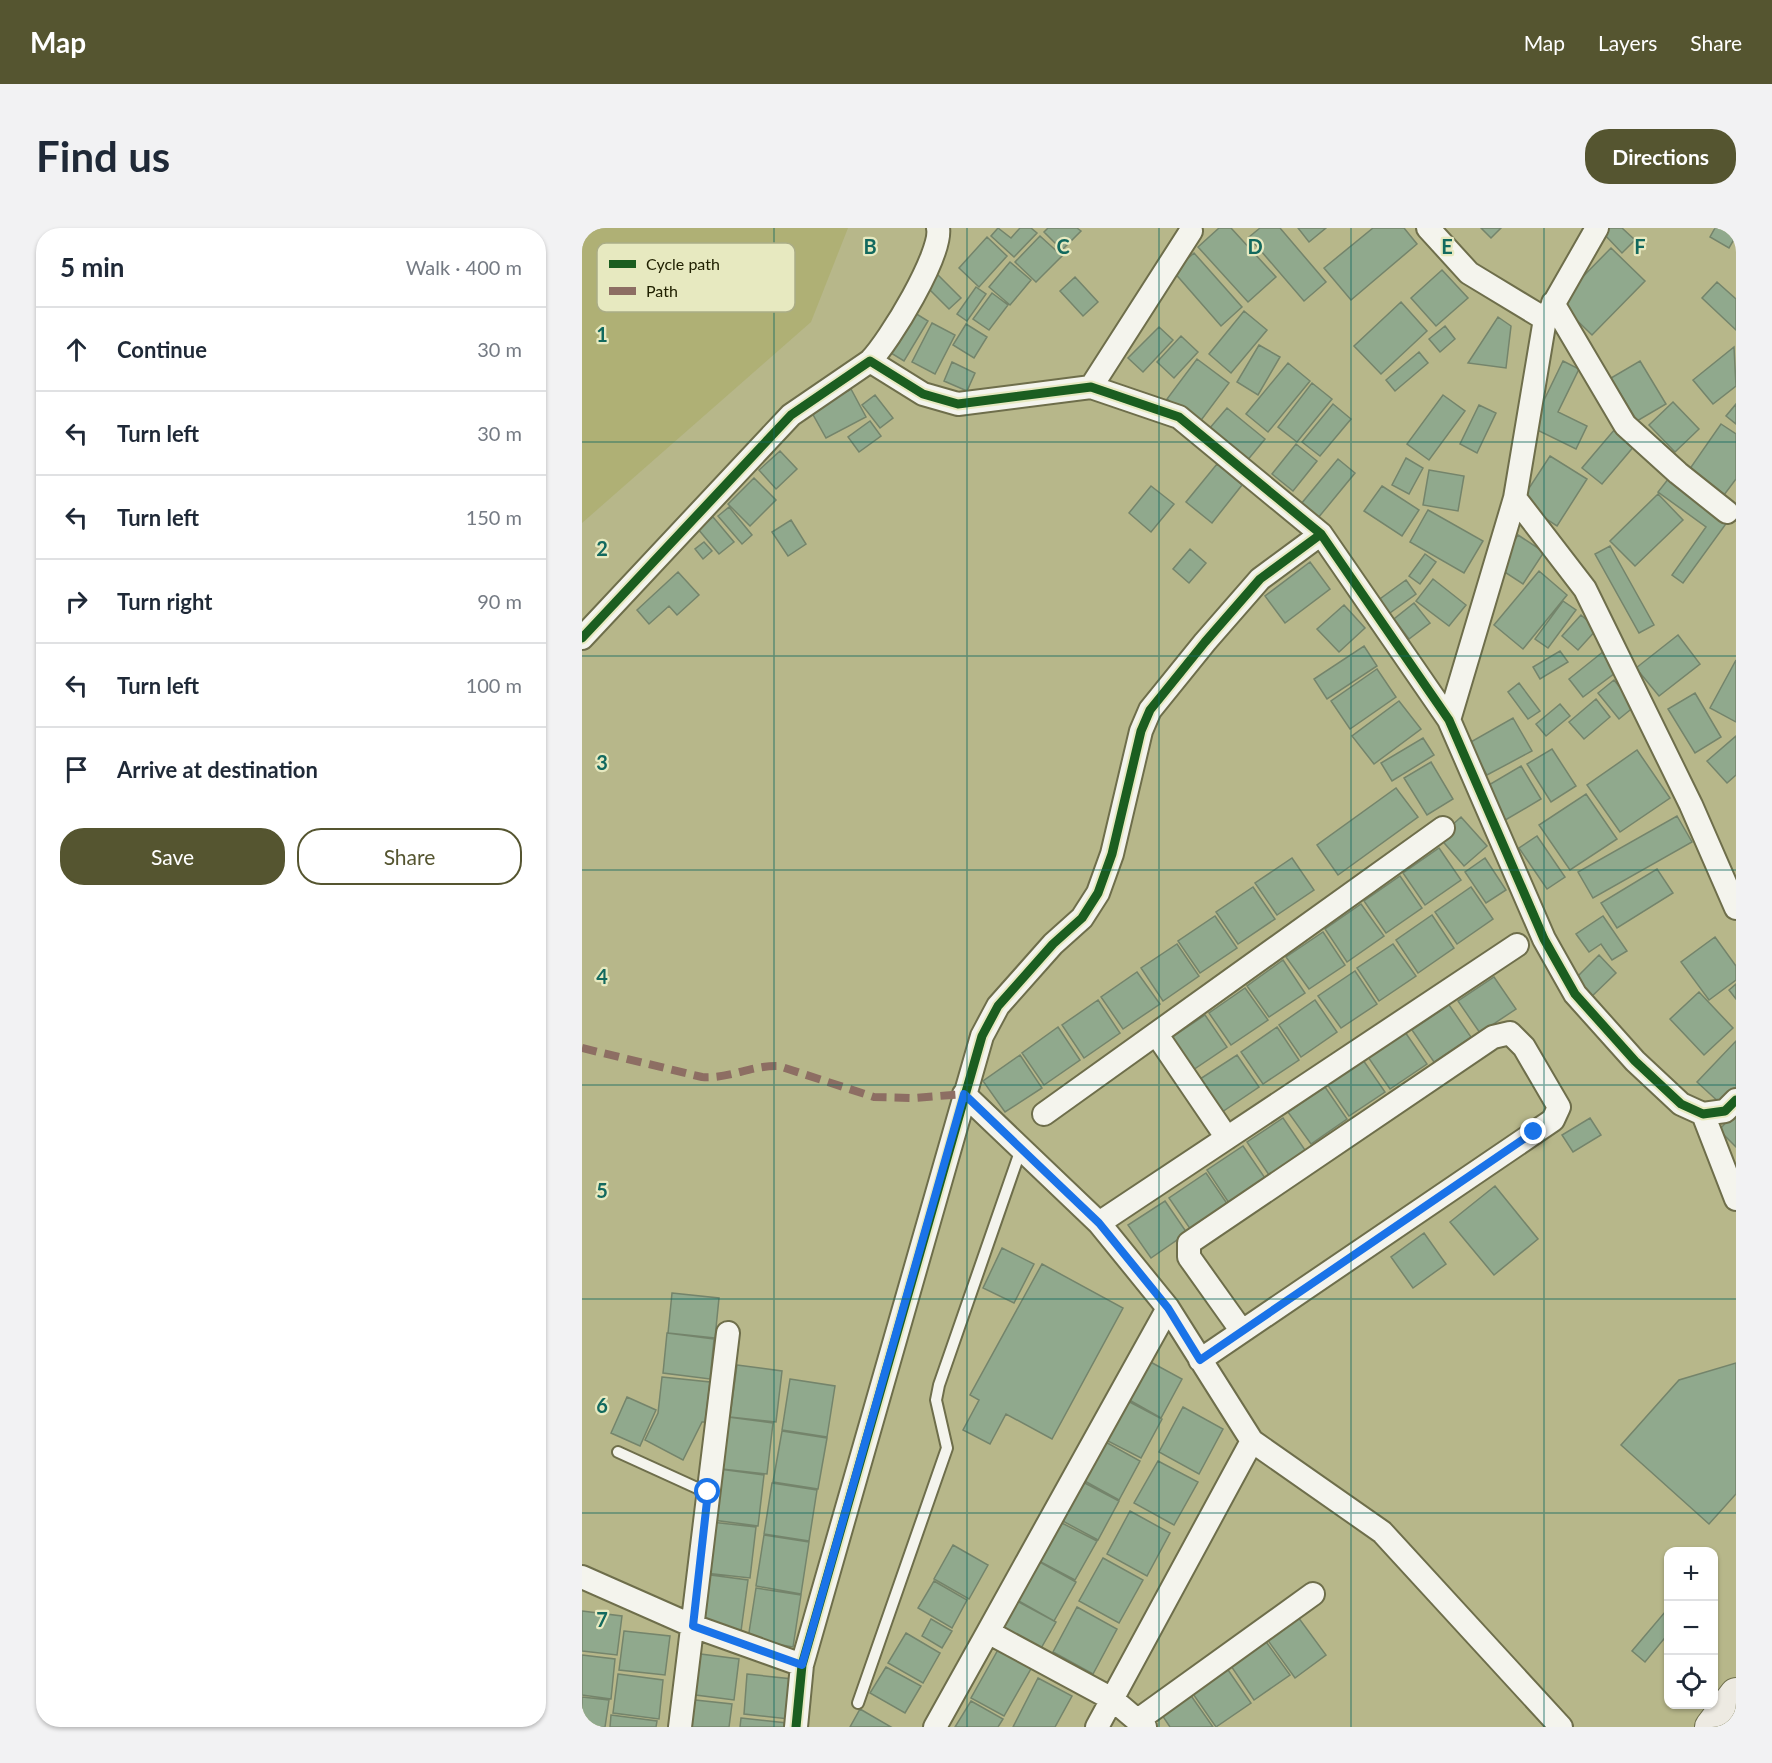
<!DOCTYPE html>
<html lang="en">
<head>
<meta charset="utf-8">
<style>
	body { margin:0; font-family:Lato,sans-serif; background:#f2f2f3; color:#1f2937 }
	.controls { position:absolute; right:18px; bottom:18px; display:grid; overflow:hidden; border-radius:12px; box-shadow:0 2px 4px #0004 }
	.controls button { width:54px; height:54px; display:grid; place-items:center; padding:0; border:0; border-bottom:2px solid #e0e1e3; background:#fff; color:#1f2937; font:30px sans-serif }
	.stop { position:absolute; width:18px; height:18px; margin:-14px; border:4px solid #1a73e8; border-radius:50%; background:#fff }
	.stop.end { background:#1a73e8; border-color:#fff; box-shadow:0 2px 6px #0008 }
	.list { margin:0; padding:0; list-style:none }
	h2 { display:flex; justify-content:space-between; align-items:center; height:78px; margin:0; padding:0 24px; font-size:26px }
	h2 small { font-size:20px; font-weight:400; color:#747a83 }
	.list li { display:grid; grid-template-columns:39px 1fr auto; gap:18px; align-items:center; box-sizing:border-box; height:84px; padding:0 24px; border-top:2px solid #e0e1e3 }
	.list b { display:block; font-size:22px; white-space:nowrap }
	.list em { font-size:20px; font-style:normal; color:#747a83 }
	.actions { display:flex; gap:12px; padding:18px 24px }
	.actions a { flex:1; padding:14px 0; border:2px solid #555530; border-radius:24px; text-align:center; font-size:21px; color:#555530 }
	.actions .main { background:#555530; color:#fff }
	.icon { flex:none; width:33px; height:33px; fill:none; stroke:currentColor; stroke-width:2; stroke-linecap:round; stroke-linejoin:round }
	.map { position:relative; flex:none; width:1154px; height:1499px; overflow:hidden; border-radius:24px }
	header { display:flex; align-items:center; gap:36px; box-sizing:border-box; height:84px; padding:0 30px; background:#555530; color:#fff }
	header strong { font-size:28px }
	nav { display:flex; gap:33px; margin-inline-start:auto; font-size:21px }
	.intro { display:flex; align-items:center; justify-content:space-between; box-sizing:border-box; height:144px; padding:0 36px }
	h1 { margin:0; font-size:42px }
	.button { padding:15px 27px; border-radius:24px; background:#555530; color:#fff; font-size:21px; font-weight:700 }
	main { display:flex; gap:36px; padding:0 36px }
	aside { flex:1; background:#fff; border-radius:24px; box-shadow:0 2px 4px #0004 }
	.map>svg:first-child { display:block }
	.green { fill:#afb075 }
	.building { fill:#90a98d; stroke:#74846b; stroke-width:1.5 }
	.lines { fill:none; stroke-linecap:round; stroke-linejoin:round }
	.lane-casing { stroke:#6e6e4b; stroke-width:14 }
	.street-casing { stroke:#6e6e4b; stroke-width:26 }
	.secondary-casing { stroke:#6e6e4b; stroke-width:34 }
	.lane { stroke:#f4f4ed; stroke-width:10 }
	.street { stroke:#f4f4ed; stroke-width:22 }
	.secondary { stroke:#edeae2; stroke-width:32 }
	.quiet { stroke:#8d6e63; stroke-width:8; stroke-dasharray:15 8; stroke-linecap:butt }
	.cycleway-casing { stroke:#e7e9c0; stroke-width:13 }
	.cycleway { stroke:#1b5e20; stroke-width:9 }
	.route { stroke:#1a73e8; stroke-width:8 }
	.grid { fill:none; stroke:#12695e; stroke-width:1.5; stroke-opacity:0.55 }
	.key { fill:#e7e9c0; stroke:#abad86; stroke-width:1.5 }
	.key-label { font-size:16px; fill:#202000 }
	.grid-label { font-size:20px; text-anchor:middle; font-weight:bold; fill:#12695e; stroke:#e7e9c0; stroke-width:4.5; stroke-linejoin:round; paint-order:stroke }
</style>
</head>
<body>
<header>
<strong>Map</strong>
<nav><a>Map</a><a>Layers</a><a>Share</a></nav>
</header>
<div class="intro"><h1>Find us</h1><a class="button">Directions</a></div>
<main>
<aside>
<h2>5 min<small>Walk · 400 m</small></h2>
<ul class="list">
<li><svg class="icon" aria-label="ahead" viewBox="0 0 24 24"><path d="M12 20V5M6 11l6-6 6 6"/></svg><div><b>Continue</b></div><em>30 m</em></li>
<li><svg class="icon" aria-label="left" viewBox="0 0 24 24"><path d="M17 20v-9H6M10 6l-5 5 5 5"/></svg><div><b>Turn left</b></div><em>30 m</em></li>
<li><svg class="icon" aria-label="left" viewBox="0 0 24 24"><path d="M17 20v-9H6M10 6l-5 5 5 5"/></svg><div><b>Turn left</b></div><em>150 m</em></li>
<li><svg class="icon" aria-label="right" viewBox="0 0 24 24"><path d="M7 20v-9h11M14 6l5 5-5 5"/></svg><div><b>Turn right</b></div><em>90 m</em></li>
<li><svg class="icon" aria-label="left" viewBox="0 0 24 24"><path d="M17 20v-9H6M10 6l-5 5 5 5"/></svg><div><b>Turn left</b></div><em>100 m</em></li>
<li><svg class="icon" aria-label="arrive" viewBox="0 0 24 24"><path d="M6 21V4h12l-3 4 3 4H6"/></svg><div><b>Arrive at destination</b></div></li>
</ul>
<div class="actions"><a class="main">Save</a><a>Share</a></div>
</aside>
<div class="map">
<svg width="1154" height="1499" viewBox="0 0 1154 1499">
	<rect width="100%" height="100%" fill="#b7b78a"/>
	<path class="green" d="M0,0h266l-37,94 -229,201z"/>
	<path class="building" d="M416,0l13,10 9,-10h11l6,5 -23,24 -23,-21z
		M466,0h29l4,3 -19,19 -18,-18z
		M637,0h12l45,49 -28,25 -50,-55z
		M678,0h20l46,54 -22,19 -55,-64z
		M716,0h28l-17,14z
		M791,0h31l13,16 -66,56 -27,-32z
		M899,0h20l-10,10z
		M1026,0h14l13,12 -13,13 -19,-20z
		M1133,0h21v8l-7,12 -19,-11z
		M458,8l22,20 -26,26 -21,-20z
		M405,9l20,19 -28,31 -20,-19z
		M1029,20l34,33 -53,54 -34,-33z
		M612,25l48,54 -21,19 -48,-55z
		M428,34l21,18 -21,25 -21,-18z
		M860,42l26,28 -32,28 -25,-28z
		M352,43l27,27 -12,11 -27,-27z
		M493,49l23,25 -15,14 -23,-25z
		M1135,54l19,17v31l-34,-32z
		M394,59l10,7 -19,27 -10,-7z
		M410,65l16,12 -19,25 -16,-11z
		M819,74l26,29 -46,43 -27,-28z
		M328,82l18,11 -24,40 -18,-11z
		M662,83l23,19 -36,43 -22,-19z
		M916,89l13,9 -5,42 -38,-5z
		M350,95l23,12 -20,39 -23,-12z
		M384,96l21,13 -13,21 -21,-13z
		M863,98l10,13 -15,13 -11,-13z
		M577,99l14,13 -30,32 -15,-14z
		M599,108l17,16 -24,26 -17,-16z
		M677,117l21,12 -22,38 -21,-13z
		M1152,119l2,39 -23,18 -20,-24z
		M837,124l9,11 -33,28 -9,-11z
		M615,131l32,24 -30,40 -32,-24z
		M981,133l16,8 -21,43 29,14 -11,23 -45,-22z
		M1058,133l26,43 -29,17 -26,-43z
		M370,134l23,11 -8,18 -23,-10z
		M706,135l22,18 -42,51 -22,-18z
		M730,155l20,16 -35,43 -19,-15z
		M269,161l15,28 -40,21 -15,-27z
		M293,167l18,23 -13,10 -18,-23z
		M861,167l22,16 -36,49 -22,-16z
		M1091,174l26,27 -24,23 -26,-27z
		M751,176l18,15 -31,37 -18,-14z
		M1154,176v20l-10,-8z
		M897,177l17,8 -19,40 -17,-9z
		M645,180l38,31 -24,29 -38,-32z
		M288,193l11,15 -22,16 -11,-15z
		M1139,196l15,10v45l-12,16 -35,-25z
		M1033,201l20,16 -33,39 -20,-16z
		M714,216l21,17 -24,30 -21,-17z
		M198,223l17,18 -21,20 -17,-19z
		M968,228l37,23 -30,47 -37,-24z
		M824,230l17,10 -14,26 -17,-9z
		M756,231l17,14 -37,45 -17,-14z
		M635,236l25,21 -30,38 -26,-21z
		M847,242l35,6 -6,35 -35,-6z
		M172,250l22,22 -26,26 -22,-22z
		M1087,250l59,43 -45,62 -11,-8 34,-48 -48,-35z
		M569,258l23,18 -23,28 -22,-19z
		M800,258l37,24 -17,26 -38,-25z
		M1076,266l25,26 -48,46 -25,-25z
		M147,279l23,28 -10,9 -24,-28z
		M846,282l55,31 -19,32 -54,-31z
		M131,289l21,25 -15,12 -21,-25z
		M209,292l15,24 -18,12 -16,-24z
		M936,307l26,17 -21,32 -26,-17z
		M122,314l8,9 -9,8 -8,-10z
		M1028,318l44,79 -15,8 -44,-79z
		M608,321l16,14 -17,20 -16,-14z
		M843,326l11,8 -16,22 -11,-8z
		M728,334l20,27 -45,34 -20,-27z
		M957,343l28,24 -44,54 -29,-24z
		M96,344l21,23 -22,20 -8,-9 -20,18 -12,-14z
		M851,351l33,26 -17,21 -33,-25z
		M824,352l10,14 -33,24 -10,-14z
		M981,373l13,9 -28,38 -13,-9z
		M832,375l16,20 -21,16 -15,-20z
		M762,377l21,23 -26,24 -22,-23z
		M999,387l16,14 -19,21 -16,-14z
		M1096,407l22,29 -41,32 -23,-28z
		M782,418l13,20 -50,33 -13,-20z
		M978,423l8,11 -28,17 -7,-12z
		M1022,423l15,19 -36,27 -14,-18z
		M1154,432v62l-26,-14z
		M795,441l19,28 -46,32 -19,-28z
		M1032,452l21,26 -16,13 -21,-26z
		M937,455l21,28 -12,8 -20,-27z
		M1113,465l26,44 -26,16 -27,-44z
		M1014,471l14,18 -26,22 -15,-17z
		M817,473l22,28 -47,35 -22,-28z
		M978,476l10,12 -24,20 -10,-12z
		M931,490l19,33 -45,24 -18,-32z
		M1154,508v39l-9,8 -20,-22z
		M841,510l11,17 -42,26 -11,-18z
		M970,521l24,37 -25,16 -24,-38z
		M1055,522l33,48 -50,34 -33,-47z
		M849,534l22,37 -26,16 -23,-37z
		M939,538l20,33 -39,23 -20,-33z
		M814,560l22,29 -80,58 -21,-30z
		M1004,566l31,45 -47,31 -31,-45z
		M1095,588l15,26 -99,56 -15,-26z
		M879,589l26,29 -23,20 -25,-29z
		M955,608l28,41 -18,12 -28,-41z
		M857,620l22,32 -36,25 -22,-32z
		M710,630l22,32 -37,25 -22,-32z
		M903,630l21,32 -20,13 -21,-31z
		M1075,641l16,24 -56,35 -16,-25z
		M818,648l22,32 -36,25 -22,-32z
		M671,659l22,32 -37,25 -22,-32z
		M889,659l22,32 -36,25 -22,-32z
		M779,676l23,32 -37,26 -22,-33z
		M850,687l22,33 -36,25 -22,-33z
		M633,688l22,32 -37,25 -22,-32z
		M1021,688l24,35 -15,9 -11,-16 -12,8 -13,-18z
		M741,704l22,33 -36,24 -23,-32z
		M1133,709l21,29v14l-27,20 -28,-38z
		M595,716l22,32 -36,25 -22,-33z
		M811,716l23,32 -37,25 -22,-33z
		M1017,727l17,18 -29,28 -17,-17z
		M701,732l22,33 -36,24 -22,-31z
		M773,743l22,33 -36,24 -23,-32z
		M555,744l23,32 -37,25 -22,-32z
		M912,749l22,32 -36,24 -22,-32z
		M1154,756v15l-7,-9z
		M663,760l23,32 -37,25 -22,-32z
		M1117,764l34,36 -29,27 -34,-36z
		M516,772l22,33 -36,25 -22,-33z
		M733,772l22,32 -36,25 -22,-32z
		M867,777l22,32 -37,25 -22,-32z
		M623,787l22,32 -37,25 -22,-32z
		M476,799l22,33 -36,25 -22,-32z
		M695,799l22,33 -36,24 -22,-32z
		M823,804l22,32 -37,25 -22,-32z
		M1154,813v50l-14,14 -25,-23z
		M438,827l22,33 -37,24 -22,-31z
		M655,827l22,32 -37,25 -22,-33z
		M781,832l22,32 -36,24 -22,-32z
		M743,859l22,32 -36,25 -23,-32z
		M1154,884v35l-17,-17z
		M701,890l22,32 -36,25 -22,-33z
		M1008,890l11,17 -28,17 -11,-17z
		M661,918l22,32 -36,25 -22,-33z
		M624,945l22,32 -37,25 -22,-32z
		M913,958l43,53 -44,36 -44,-53z
		M583,973l22,32 -36,25 -23,-33z
		M842,1005l22,31 -33,24 -22,-31z
		M420,1020l32,16 -20,39 -31,-15z
		M460,1036l81,44 -71,131 -46,-25 -16,30 -27,-14 16,-30 -9,-5z
		M90,1065l47,5 -4,40 -47,-5z
		M85,1105l47,6 -4,40 -47,-6z
		M563,1131l37,20 -21,39 -37,-21z
		M1154,1135v131l-27,30 -88,-79 58,-65z
		M155,1137l45,6 -6,51 -46,-5z
		M80,1149l48,5 -5,40h-3l-19,38 -38,-20 13,-27z
		M208,1151l45,7 -8,51 -45,-7z
		M45,1169l29,13 -16,36 -29,-13z
		M542,1171l38,20 -21,39 -39,-20z
		M601,1179l40,22 -24,45 -40,-22z
		M146,1189l45,6 -6,51 -45,-5z
		M200,1203l45,7 -9,51 -45,-7z
		M520,1212l38,21 -21,39 -38,-21z
		M576,1233l40,21 -24,43 -40,-22z
		M137,1241l45,6 -6,51 -45,-6z
		M499,1253l38,20 -21,39 -39,-21z
		M190,1255l45,7 -8,51 -45,-7z
		M548,1283l40,22 -23,43 -40,-22z
		M476,1293l39,20 -22,39 -38,-20z
		M129,1294l45,5 -6,51 -45,-5z
		M182,1307l45,7 -8,52 -45,-8z
		M371,1317l35,20 -19,34 -35,-20z
		M521,1330l40,22 -24,43 -40,-22z
		M456,1333l38,21 -22,39 -37,-21z
		M121,1346l45,6 -7,51 -45,-5z
		M352,1353l33,19 -15,28 -34,-20z
		M174,1360l45,7 -8,52 -45,-8z
		M435,1373l39,21 -16,28 -38,-21z
		M495,1379l40,22 -24,45 -40,-22z
		M0,1383l40,5 -5,39 -35,-4z
		M1083,1384l3,3v19l-23,28 -13,-11z
		M716,1389l28,38 -31,23 -28,-39z
		M349,1391l21,12 -10,17 -20,-12z
		M42,1403l46,5 -5,39 -46,-5z
		M324,1405l34,20 -17,30 -35,-20z
		M682,1411l26,36 -36,25 -25,-37z
		M417,1420l33,19 -28,49 -33,-18z
		M111,1425l46,6 -5,41 -46,-6z
		M0,1427l33,4 -4,40 -29,-4z
		M304,1439l35,19 -16,27 -35,-20z
		M644,1439l25,36 -35,24 -25,-36z
		M36,1446l45,6 -4,39 -46,-6z
		M165,1446l46,5 -4,40 -45,-5z
		M456,1450l34,18 -17,31h-42z
		M605,1462l26,37h-43l-12,-18z
		M0,1469l27,3 -4,27h-23z
		M104,1471l46,5 -3,23h-46z
		M389,1473l32,18 -5,8h-43z
		M278,1481l31,18h-41z
		M29,1487l46,6 -1,6h-46z
		M159,1490l46,5v4h-47z"/>
	<g class="lines">
		<defs>
			<path id="lane" d="M36,1224l90,41
				M276,1475l89,-255 -11,-48 3,-15 82,-236"/>
			<path id="street" d="M846,0l41,45 76,46
				M971,75l72,122 53,48 49,39
				M288,133c19,-19 73,-108 68,-133
				M509,159l100,-156
				M933,270l70,91 106,216 45,103
				M0,410l209,-223 79,-54 53,33 35,10 133,-17 88,30 142,117 128,186 95,219 31,55 60,67 46,43 22,10 22,-3 11,-11
				M867,492l66,-222 30,-179 52,-91
				M575,807l70,103
				M382,866l135,129 69,85 84,133 130,91 179,195
				M462,886l399,-286
				M1121,886l33,85
				M517,995l418,-278
				M618,1132l353,-240 6,-13 -35,-60 -14,-14 -17,4 -304,206v14l52,73
				M0,1349l111,49 109,39
				M406,1404l180,-324
				M556,1492l175,-126
				M98,1499l48,-394
				M214,1499l6,-62 180,-629 16,-30 55,-62 29,-26 16,-25 14,-39 29,-123 9,-21 55,-68 55,-63 61,-45
				M353,1499l53,-95 124,67 33,28
				M515,1499l155,-286"/>
			<path id="secondary" d="M1129,1499l25,-33"/>
		</defs>
		<use href="#lane" class="lane-casing"/>
		<use href="#street" class="street-casing"/>
		<use href="#secondary" class="secondary-casing"/>
		<use href="#lane" class="lane"/>
		<use href="#street" class="street"/>
		<use href="#secondary" class="secondary"/>
		<path class="quiet" d="M0,820l120,29c27,2 50,-12 77,-11l95,31 40,1 50,-4"/>
		<defs>
			<path id="cycleway" d="M0,410l209,-223 79,-54 53,33 35,10 133,-17 88,30 142,117 128,186 95,219 31,55 60,67 46,43 22,10 22,-3 11,-11
				M214,1499l6,-62 180,-629 16,-30 55,-62 29,-26 16,-25 14,-39 29,-123 9,-21 55,-68 55,-63 61,-45"/>
		</defs>
		<use href="#cycleway" class="cycleway-casing"/>
		<use href="#cycleway" class="cycleway"/>
	</g>
	<g class="lines">
		<path class="route" d="M126,1264l-15,134 109,39 162,-571 135,129 69,85 32,52 334,-228"/>
	</g>
	<path class="grid" d="M192,0v1499M385,0v1499M577,0v1499M769,0v1499M962,0v1499M0,214h1154M0,428h1154M0,642h1154M0,857h1154M0,1071h1154M0,1285h1154"/>
	<rect x="15" y="15" width="198" height="69" rx="9" class="key"/>
	<rect x="27" y="32" width="27" height="8" fill="#1b5e20"/>
	<rect x="27" y="59" width="27" height="8" fill="#8d6e63"/>
	<g class="key-label">
		<text x="64" y="42">Cycle path</text>
		<text x="64" y="69">Path</text>
	</g>
	<g class="grid-label">
		<text x="288" y="26">B</text>
		<text x="481" y="26">C</text>
		<text x="673" y="26">D</text>
		<text x="865" y="26">E</text>
		<text x="1058" y="26">F</text>
		<text x="20" y="114">1</text>
		<text x="20" y="328">2</text>
		<text x="20" y="542">3</text>
		<text x="20" y="756">4</text>
		<text x="20" y="970">5</text>
		<text x="20" y="1185">6</text>
		<text x="20" y="1399">7</text>
	</g>
</svg>
<div class="controls">
<button>+</button>
<button>−</button>
<button><svg class="icon" aria-label="locate" viewBox="0 0 24 24"><circle cx="12" cy="12" r="6"/><path d="M12 2v4M12 18v4M2 12h4M18 12h4"/></svg></button>
</div>
<div class="stop" style="left:126px;top:1264px"></div>
<div class="stop end" style="left:952px;top:904px"></div>
</div>
</main>
</body>
</html>
